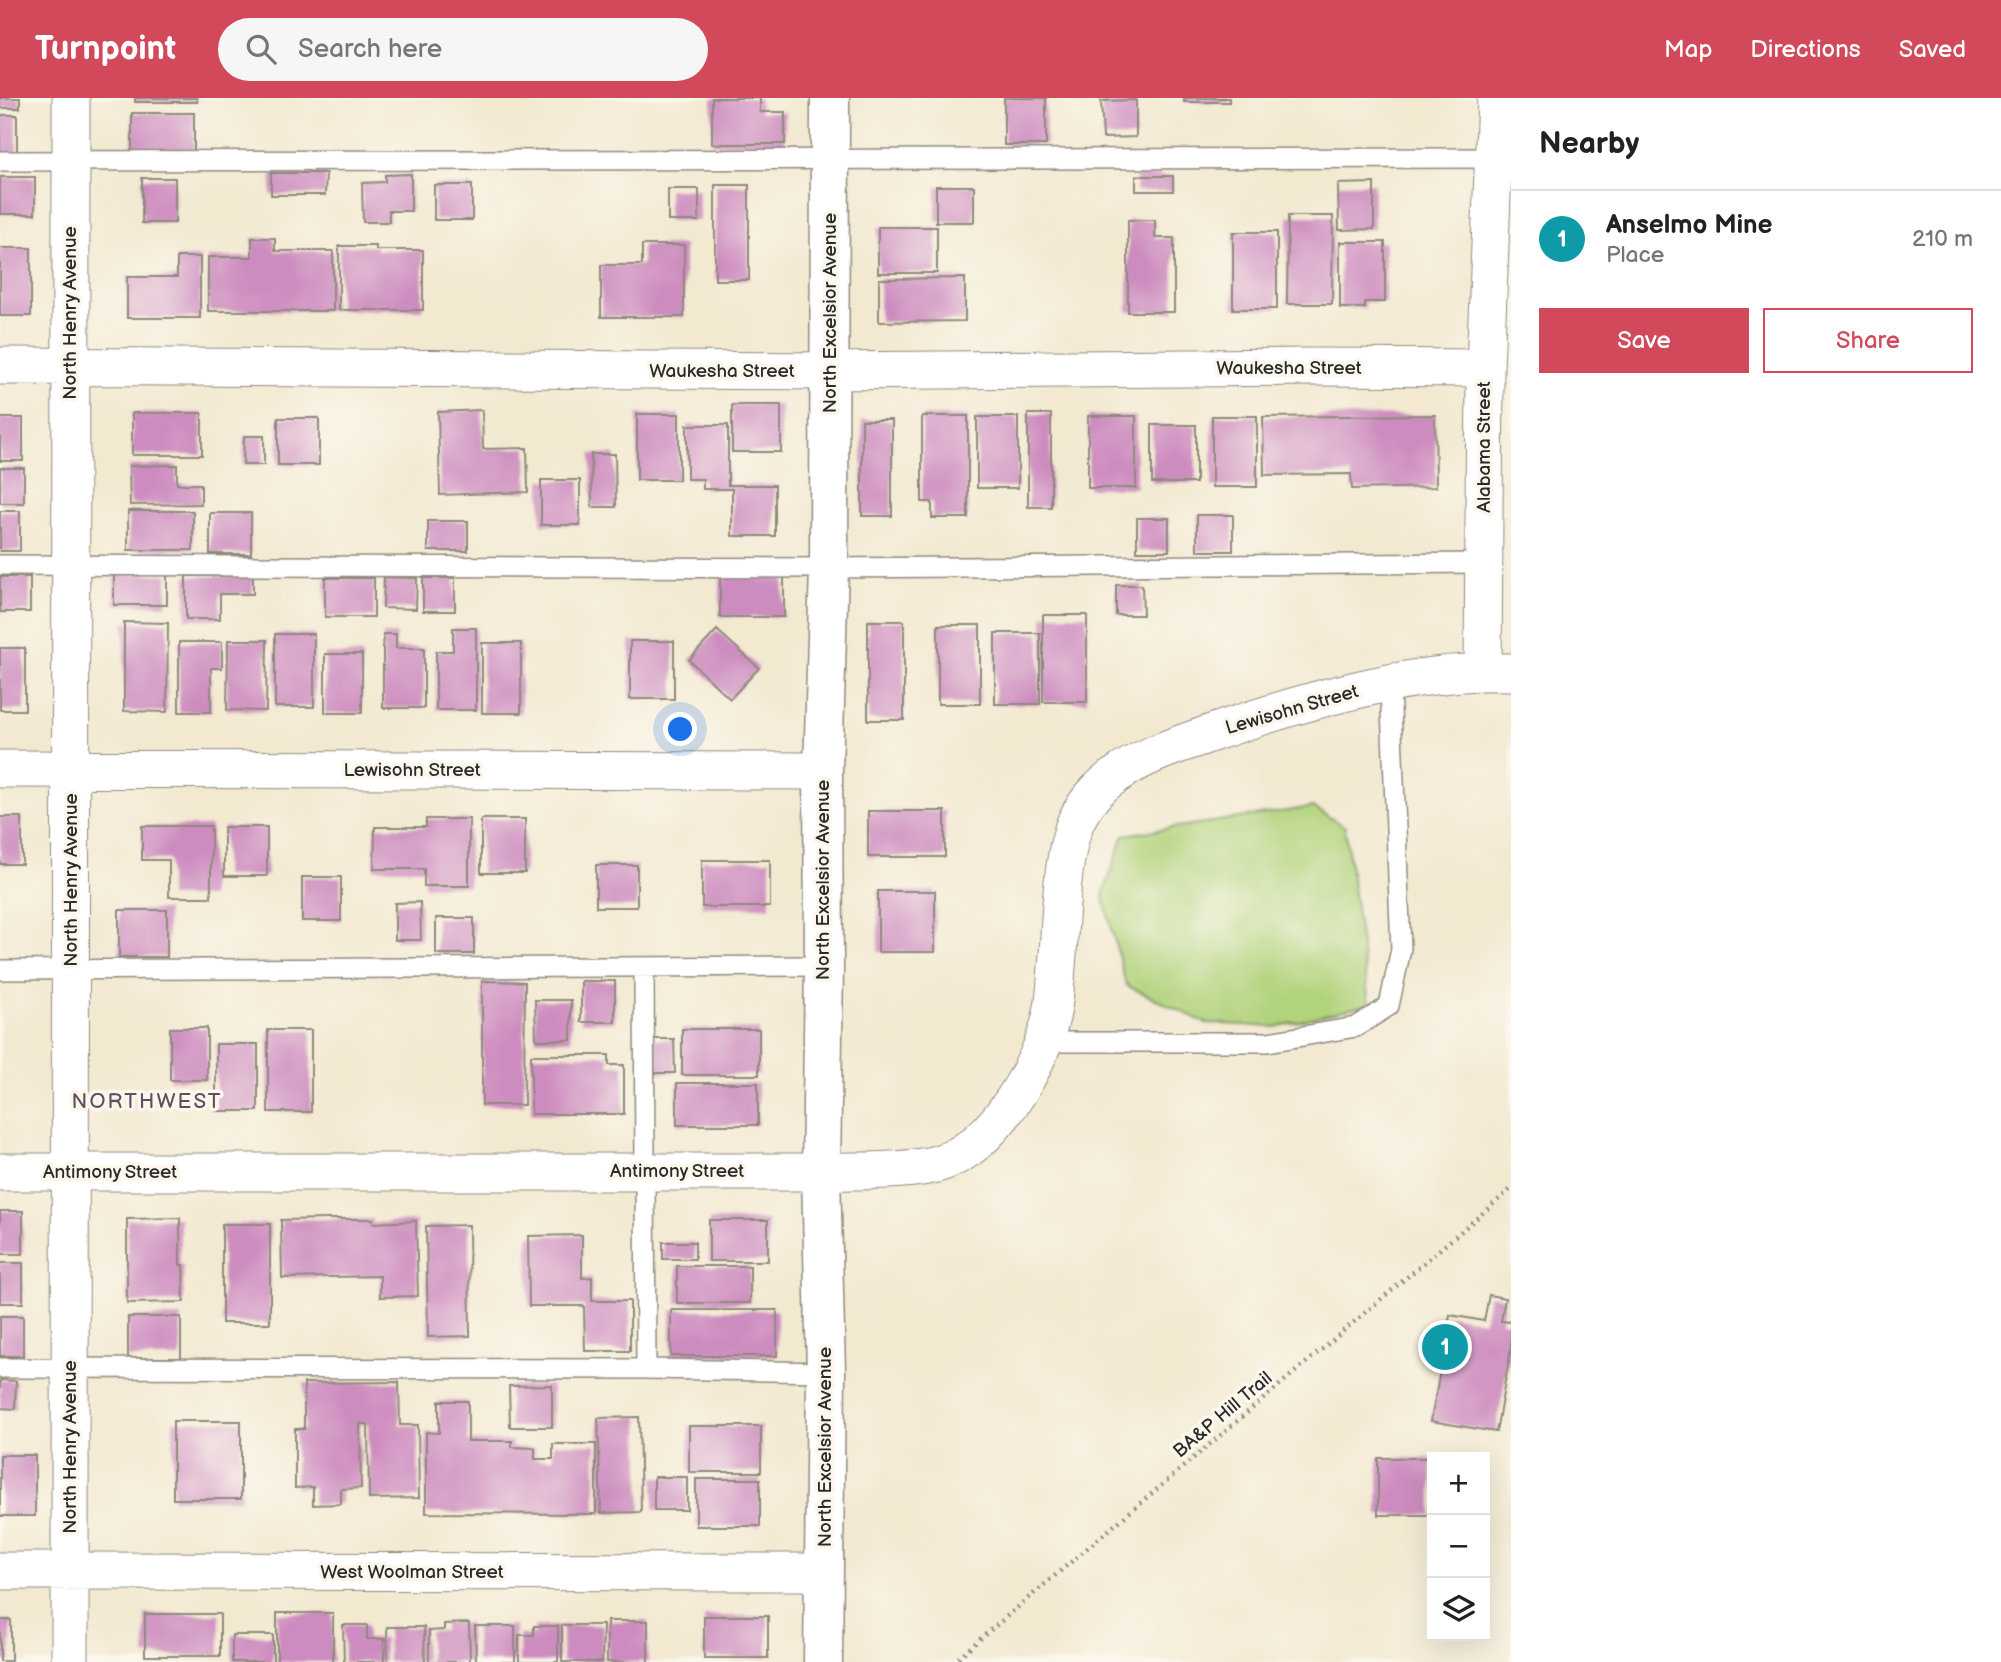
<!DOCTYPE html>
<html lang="en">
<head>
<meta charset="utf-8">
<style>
	body { margin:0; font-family:"Balsamiq Sans",sans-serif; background:#f6f6f6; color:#222 }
	.controls { position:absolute; right:21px; bottom:21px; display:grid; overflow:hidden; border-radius:0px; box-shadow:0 7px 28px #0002 }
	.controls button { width:63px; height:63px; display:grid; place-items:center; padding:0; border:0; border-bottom:2px solid #e0e0e0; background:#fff; color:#222; font:35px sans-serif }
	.you { position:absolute; left:681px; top:632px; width:24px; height:24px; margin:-18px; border:5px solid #fff; border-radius:50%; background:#1a73e8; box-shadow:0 0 0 10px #1a73e833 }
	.badge { display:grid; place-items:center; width:46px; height:46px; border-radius:50%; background:#d1495b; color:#fff; font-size:23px; font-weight:700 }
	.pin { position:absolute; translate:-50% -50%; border:4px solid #fff; box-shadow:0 2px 7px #0006 }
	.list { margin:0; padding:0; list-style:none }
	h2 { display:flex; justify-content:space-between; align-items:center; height:91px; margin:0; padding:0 28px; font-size:30px }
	h2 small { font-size:23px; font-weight:400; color:#767676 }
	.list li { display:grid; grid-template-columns:46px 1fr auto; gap:21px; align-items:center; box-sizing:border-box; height:98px; padding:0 28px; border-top:2px solid #e0e0e0 }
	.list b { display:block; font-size:26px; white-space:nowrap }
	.list p { margin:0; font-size:23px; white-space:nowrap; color:#767676 }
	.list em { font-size:23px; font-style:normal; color:#767676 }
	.actions { display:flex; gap:14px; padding:21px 28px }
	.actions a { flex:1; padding:16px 0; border:2px solid #d1495b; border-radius:0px; text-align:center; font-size:24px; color:#d1495b }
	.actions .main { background:#d1495b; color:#fff }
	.icon { flex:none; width:38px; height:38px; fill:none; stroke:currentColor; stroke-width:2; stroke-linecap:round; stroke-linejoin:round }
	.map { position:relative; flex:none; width:1511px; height:1564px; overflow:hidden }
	header { display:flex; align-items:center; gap:42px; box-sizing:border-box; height:98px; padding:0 35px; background:#d1495b; color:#fff }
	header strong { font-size:33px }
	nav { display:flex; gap:38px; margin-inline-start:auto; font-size:24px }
	.search { width:490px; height:63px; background:#f6f6f6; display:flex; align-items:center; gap:18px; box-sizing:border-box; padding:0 24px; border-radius:38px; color:#767676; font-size:26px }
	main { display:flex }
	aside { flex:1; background:#fff }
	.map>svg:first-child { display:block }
	.green { fill:#b1d37b; stroke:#6e7f53; stroke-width:2 }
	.building { fill:#cd8cbf }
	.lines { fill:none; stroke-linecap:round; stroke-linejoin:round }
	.lane-casing { stroke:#8f8a7e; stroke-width:22 }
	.street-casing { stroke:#8f8a7e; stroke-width:39 }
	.secondary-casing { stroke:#8f8a7e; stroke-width:41 }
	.path { stroke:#8f8a7e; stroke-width:4.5; stroke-dasharray:2 5; stroke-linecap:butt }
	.lane { stroke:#fff; stroke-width:19 }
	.street { stroke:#fff; stroke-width:37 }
	.secondary { stroke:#fff; stroke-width:38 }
	.labels { text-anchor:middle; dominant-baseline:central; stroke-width:7; stroke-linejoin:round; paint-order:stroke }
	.street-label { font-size:19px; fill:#2b2b2b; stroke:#fbf7ec }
	.neighbourhood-label { font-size:21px; letter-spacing:2px; fill:#644d5f; stroke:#fbf7ec }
</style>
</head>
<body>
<header>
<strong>Turnpoint</strong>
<div class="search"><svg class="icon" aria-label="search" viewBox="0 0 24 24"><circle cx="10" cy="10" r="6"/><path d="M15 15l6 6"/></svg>Search here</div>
<nav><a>Map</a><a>Directions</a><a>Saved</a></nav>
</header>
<main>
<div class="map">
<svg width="1511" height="1564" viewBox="0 0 1511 1564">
	<rect width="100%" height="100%" fill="#fbf7ec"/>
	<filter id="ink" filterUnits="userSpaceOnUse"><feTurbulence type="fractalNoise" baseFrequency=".0143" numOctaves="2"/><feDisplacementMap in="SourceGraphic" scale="14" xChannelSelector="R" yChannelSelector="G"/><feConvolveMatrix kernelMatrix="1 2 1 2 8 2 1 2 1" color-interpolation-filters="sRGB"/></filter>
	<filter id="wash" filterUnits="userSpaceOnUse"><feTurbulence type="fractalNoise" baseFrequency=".00686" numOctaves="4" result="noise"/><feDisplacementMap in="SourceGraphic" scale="28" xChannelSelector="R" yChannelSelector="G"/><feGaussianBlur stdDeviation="1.57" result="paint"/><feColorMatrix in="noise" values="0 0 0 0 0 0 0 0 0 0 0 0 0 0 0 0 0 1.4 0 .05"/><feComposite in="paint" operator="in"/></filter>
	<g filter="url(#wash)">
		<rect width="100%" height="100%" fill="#f3e9d1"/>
		<path class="green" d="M1313,709l32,20 24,177 -94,23 -69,-4 -80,-38 -23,-90 21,-60z"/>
		<g id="blocks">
			<path class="building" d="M0,0h20v10h-20z
				M135,0h62v4h-62z
				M712,0h48v14h25v32h-73z
				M1004,0h42v47h-42z
				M1184,0h45v4h-45z
				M1136,2v37l-33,1 -2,-37z
				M132,15h62v40h-62z
				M0,17h17v38h-17z
				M271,75h55l-1,22h-54z
				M411,76v37h-22v11h-26l-1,-39 23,-1v-7z
				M1136,78h37v15h-37z
				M0,79h35v37h-35z
				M142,80h33v45h-33z
				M1374,85v46l-35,1 -1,-46z
				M434,87h38v35h-38z
				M715,87h34v95h-34z
				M936,88h38v36h-38z
				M668,91h31v32h-31z
				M1288,118h45l-1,88h-45z
				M1128,122h27v18h19v74h-46z
				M878,129h59v46h-59z
				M1233,134h44v77h-44z
				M252,140h23v13h58v60h-125v-54h44z
				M1340,144h45v60h-20v6h-25z
				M642,147h42v72h-83v-52h41z
				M339,148h37v4h47v60h-84z
				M0,150h31v68h-31z
				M177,159h23v61h-73v-41h50z
				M965,180v43l-86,1v-43z
				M732,307h49v47h-49z
				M482,312l1,39 44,-1 1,44 -88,3 -2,-83z
				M132,315h70v42h-70z
				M637,316h42v66h-42z
				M1028,316h23v93h-23z
				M1435,317l1,72 -84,2 -1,-15 -87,1 -1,-58z
				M922,318h46v102h-36v-16h-10z
				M1088,318h48v72h-48z
				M1212,318h45v71h-45z
				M977,319h41v71h-41z
				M0,320h23v43h-23z
				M278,320h41v47h-41z
				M862,322h30v96h-30z
				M687,327h41v60h47v51h-43v-47h-29v-10h-16z
				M1152,327h44v58h-44z
				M244,338h20v29h-21z
				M591,356h24l1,53h-24z
				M177,367v19h24v20l-71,1 -1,-39z
				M0,370h24v35h-24z
				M541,382h39v45h-39z
				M0,413h20v40h-20z
				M128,413h65v39h-65z
				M210,415h41v41h-41z
				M1197,417h36v36h-36z
				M1137,420h32v33h-32z
				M428,423h40v30h-40z
				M114,476h53v31h-53z
				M186,478h67v18h-33v25h-34z
				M720,478h64v41h-64z
				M0,479h30v35h-30z
				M384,479l33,1 -1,31 -33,-1z
				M325,480h49v39h-49z
				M423,480h32v33h-32z
				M1116,487h26l1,30h-27z
				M1043,517h44v87h-44z
				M868,523h36v99h-36z
				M124,524l44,1 -1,89 -43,-1z
				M938,527h42v79h-42z
				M453,530h23v82h-40v-59h17z
				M717,532l42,38 -29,31 -41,-39z
				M995,535h45v71h-45z
				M275,536h39v73h-39z
				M383,536h13v14h28v60h-41z
				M228,542h39l-1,71 -39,-1z
				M630,543h44v58h-44z
				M179,544h43v26h-11v44h-32z
				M482,545h39v70h-39z
				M0,550h25v62h-25z
				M325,556h37v59h-37z
				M868,713h77v46h-77z
				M0,719h22v47h-22z
				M426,721h43v67h-45v-17h-50l1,-42h51z
				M481,721h44v54h-44z
				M142,728h69v71h-42v-37h-27z
				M224,729h43v49h-43z
				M702,762h68v47h-68z
				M596,767h41v42h-41z
				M302,779h39v44h-39z
				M878,793h57v61h-57z
				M420,804l1,38h-26v-37z
				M119,812h48v47h-48z
				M436,820h38v36h-38z
				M482,883l43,1 -1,123h-42z
				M581,883h34v41h-34z
				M535,902h36v40h-35z
				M170,930h37v52h-37z
				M682,931h77v46h-77z
				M268,932h43v82h-43z
				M650,941h24l1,34h-24z
				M216,946h42v67h-42z
				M531,957h78v10h15v49h-93z
				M677,985h81v42h-81z
				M0,1113h23v43h-23z
				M180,1120v47h3l1,37 -57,1v-84z
				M328,1121h45v4l43,-2 2,75 -38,1v-21l-98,2 -1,-58z
				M709,1122h59v41h-59z
				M222,1126h48v99h-48z
				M469,1127l1,111 -42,1 -2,-111z
				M582,1137v43l10,-1v24h38v50h-45l-1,-45h-55l-1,-70z
				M663,1144h32v17h-32z
				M0,1165h23v40h-23z
				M677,1168h73v37h-73z
				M1489,1197l16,3 -4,23 10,1v26l-15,84 -65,-11 19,-106 34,6z
				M671,1212h106v46h-106z
				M0,1218h23v40h-23z
				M128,1219h53v41h-53z
				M0,1282l16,1 -1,28 -15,-1z
				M399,1284l1,43h18l1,73 -50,1 -1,-75h-8l1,64 -20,1v15l-28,1v-18l-18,1v-59h9v-46z
				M552,1287v42h-42l-1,-41z
				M439,1303h29v40h44v6l23,1v11h18v-15h43v70l-170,-1v-81l13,1z
				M639,1319l2,95 -40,1 -3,-95z
				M173,1323h68v78h-68z
				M689,1328h72v46h-72z
				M0,1357h35v61h-35z
				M1378,1360h54v57h-54z
				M654,1379h33v33h-33z
				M696,1381h64v47h-64z
				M277,1515h56v49h-56z
				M145,1516h75v42h-75z
				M704,1518h64v42h-64z
				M0,1522h11v41h-11z
				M607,1523h41v41h-41z
				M469,1525l1,39h-41v-31l15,-1v-6z
				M343,1527h24v14h17v23h-40z
				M562,1527h41l-1,37h-40z
				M475,1528h40v36h-39z
				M534,1528h24v36h-39v-27h15z
				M387,1529h37l1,35h-37z
				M232,1537h41v27h-41z"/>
		</g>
	</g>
	<g filter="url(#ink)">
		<use href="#blocks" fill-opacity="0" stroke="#8f8a7e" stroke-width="2"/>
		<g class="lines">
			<defs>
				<path id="lane" d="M0,63l1493,-3
					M0,467l829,3 655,-5
					M644,869l2,402
					M0,872l824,-4
					M1042,944h226l88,-15 33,-21 12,-57 -11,-265
					M0,1270l646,1 180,3"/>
				<path id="street" d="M0,268l829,5 483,-4 173,1
					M1483,573l2,-303 11,-270
					M0,671l823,2
					M0,1074h821c36,-2 89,1 122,-10 52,-18 98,-96 109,-149 4,-19 4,-38 6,-58 2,-37 4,-103 19,-136 8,-16 22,-33 38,-43 27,-20 60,-30 91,-41 94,-33 205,-66 305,-63
					M0,1473l824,1
					M70,1564l1,-1564"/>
				<path id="secondary" d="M823,1564l3,-290 -5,-200 3,-206 -1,-195 6,-203 1,-470"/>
			</defs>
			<use href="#lane" class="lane-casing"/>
			<use href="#street" class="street-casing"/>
			<use href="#secondary" class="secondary-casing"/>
			<path class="path" d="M953,1564l558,-473"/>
			<use href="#lane" class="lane"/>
			<use href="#street" class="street"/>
			<use href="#secondary" class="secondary"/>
		</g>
	</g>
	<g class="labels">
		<g class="street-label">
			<text transform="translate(70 215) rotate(-90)">North Henry Avenue</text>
			<text transform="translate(830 215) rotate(-90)">North Excelsior Avenue</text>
			<text x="1289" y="270">Waukesha Street</text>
			<text x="722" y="273">Waukesha Street</text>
			<text transform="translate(1484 349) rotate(-90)">Alabama Street</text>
			<text transform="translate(1292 612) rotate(-16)">Lewisohn Street</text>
			<text x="412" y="672">Lewisohn Street</text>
			<text transform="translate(71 782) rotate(-90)">North Henry Avenue</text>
			<text transform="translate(823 782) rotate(-90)">North Excelsior Avenue</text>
			<text x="677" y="1073">Antimony Street</text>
			<text x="110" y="1074">Antimony Street</text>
			<text transform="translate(1223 1317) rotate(-40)">BA&amp;P Hill Trail</text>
			<text transform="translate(70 1349) rotate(-90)">North Henry Avenue</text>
			<text transform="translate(825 1349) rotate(-90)">North Excelsior Avenue</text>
			<text x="412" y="1474">West Woolman Street</text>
		</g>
		<g class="neighbourhood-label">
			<text x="147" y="1003">NORTHWEST</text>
		</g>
	</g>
</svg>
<div class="controls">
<button>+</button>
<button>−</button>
<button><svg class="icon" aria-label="layers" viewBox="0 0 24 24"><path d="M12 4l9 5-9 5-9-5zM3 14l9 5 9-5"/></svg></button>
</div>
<div class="you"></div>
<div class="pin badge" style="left:1445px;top:1249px;background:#0f9aa8">1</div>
</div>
<aside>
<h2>Nearby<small></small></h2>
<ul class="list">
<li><span class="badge" style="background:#0f9aa8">1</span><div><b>Anselmo Mine</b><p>Place</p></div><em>210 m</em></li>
</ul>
<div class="actions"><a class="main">Save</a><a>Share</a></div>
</aside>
</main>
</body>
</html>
